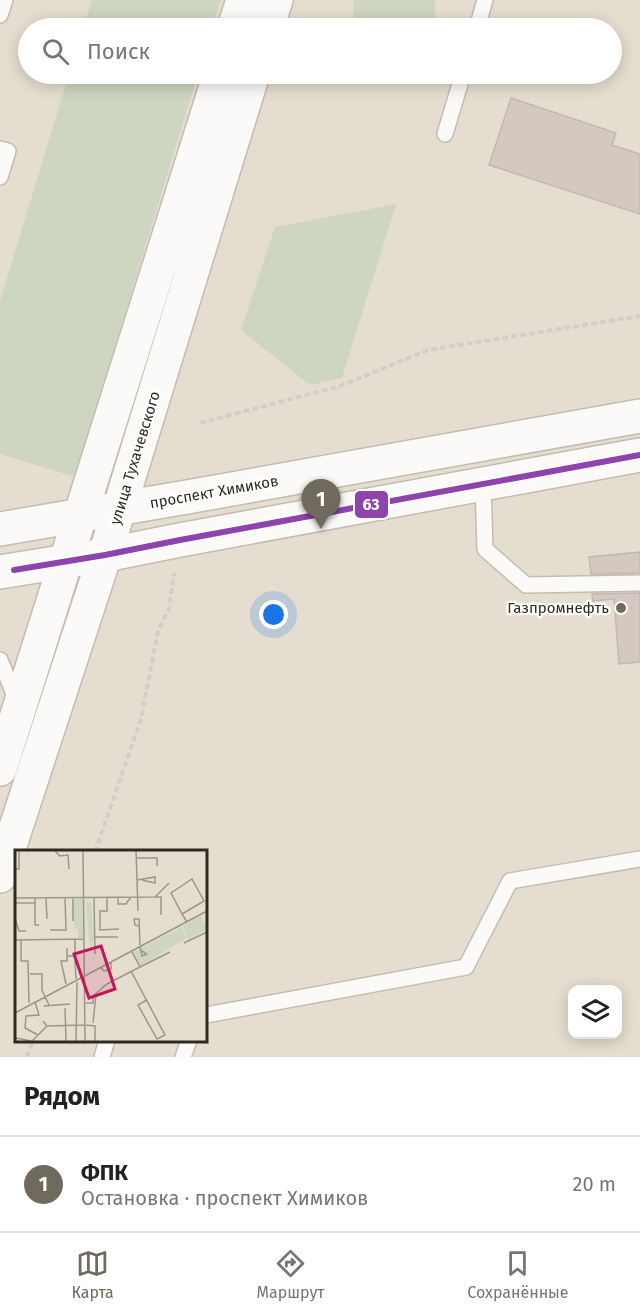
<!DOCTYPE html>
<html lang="ru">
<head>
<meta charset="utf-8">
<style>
	body { margin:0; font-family:"Fira Sans",sans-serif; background:#f6f6f6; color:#222 }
	.controls { position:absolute; right:18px; bottom:18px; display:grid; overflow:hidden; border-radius:12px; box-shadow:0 3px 15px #0003 }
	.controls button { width:54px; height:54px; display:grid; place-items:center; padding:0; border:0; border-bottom:2px solid #e0e0e0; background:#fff; color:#222; font:30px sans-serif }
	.you { position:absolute; left:274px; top:615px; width:21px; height:21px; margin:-15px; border:4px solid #fff; border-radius:50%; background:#1a73e8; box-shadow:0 0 0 9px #1a73e833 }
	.badge { display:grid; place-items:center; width:39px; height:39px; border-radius:50%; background:#6f695e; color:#fff; font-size:20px; font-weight:700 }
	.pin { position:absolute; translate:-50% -50px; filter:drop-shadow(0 2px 3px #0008) }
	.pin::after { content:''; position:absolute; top:32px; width:21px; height:18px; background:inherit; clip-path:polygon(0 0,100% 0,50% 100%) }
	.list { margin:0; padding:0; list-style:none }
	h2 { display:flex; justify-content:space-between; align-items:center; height:78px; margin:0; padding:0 24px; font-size:26px }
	h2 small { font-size:20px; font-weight:400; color:#767676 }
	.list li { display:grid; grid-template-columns:39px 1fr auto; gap:18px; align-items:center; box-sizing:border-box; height:96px; padding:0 24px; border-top:2px solid #e0e0e0 }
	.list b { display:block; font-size:22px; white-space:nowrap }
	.list p { margin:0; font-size:20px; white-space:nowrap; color:#767676 }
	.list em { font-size:20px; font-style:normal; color:#767676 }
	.icon { flex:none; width:33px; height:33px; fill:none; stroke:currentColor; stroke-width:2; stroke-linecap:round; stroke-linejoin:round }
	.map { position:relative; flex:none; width:640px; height:1057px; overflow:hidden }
	.search { position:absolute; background:#fff; box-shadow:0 3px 15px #0003; left:18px; right:18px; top:18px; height:66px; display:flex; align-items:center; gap:15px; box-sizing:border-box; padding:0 21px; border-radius:33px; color:#767676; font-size:22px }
	.sheet { height:174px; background:#fff }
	nav { display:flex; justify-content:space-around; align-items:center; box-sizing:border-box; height:84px; border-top:2px solid #e0e0e0; background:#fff; font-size:16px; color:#767676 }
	nav a { display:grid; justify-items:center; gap:3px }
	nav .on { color:#6f695e }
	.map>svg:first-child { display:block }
	.green { fill:#ced6c2 }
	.building { fill:#d4c8c0; stroke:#c1b9b0; stroke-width:1.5 }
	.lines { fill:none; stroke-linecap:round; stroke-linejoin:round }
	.lane-casing { stroke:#c2bcb1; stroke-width:18 }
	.secondary-casing { stroke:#c2bcb1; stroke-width:36 }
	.primary-casing { stroke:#c2bcb1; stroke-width:36 }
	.path { stroke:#d1cfca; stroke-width:4; stroke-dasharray:6 3; stroke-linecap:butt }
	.lane { stroke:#fbfaf8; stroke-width:15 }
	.secondary { stroke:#fbfaf8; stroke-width:33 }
	.primary { stroke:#fbfaf8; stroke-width:33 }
	.bus-1-casing { stroke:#fff; stroke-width:10 }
	.bus-1 { stroke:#8e44ad; stroke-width:6 }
	.poi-dot { fill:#6f695e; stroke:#fff; stroke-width:2 }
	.labels { text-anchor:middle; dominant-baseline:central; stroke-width:4.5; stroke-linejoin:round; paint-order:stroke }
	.street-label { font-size:15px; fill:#2f2a20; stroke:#fff }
	.poi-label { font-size:15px; fill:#2f2a20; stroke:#fff; text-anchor:end }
	.inset-road { fill:none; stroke:#9c968a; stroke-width:1.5 }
	.view { fill:#c2185b; fill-opacity:0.15; stroke:#c2185b; stroke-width:3 }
	.inset-edge { fill:none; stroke:#2f2a20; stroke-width:3 }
	.line-badge { stroke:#fff; stroke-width:2 }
	.badge-label { font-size:16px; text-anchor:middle; font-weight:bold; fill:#fff }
</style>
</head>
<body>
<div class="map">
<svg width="640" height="1057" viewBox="0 0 640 1057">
	<rect width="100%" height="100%" fill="#e5ded0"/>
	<path class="green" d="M92,0h129l-9,28h-129z
		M354,0h81v28h-82z
		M69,74h129l-123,403 -75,-23v-153z
		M396,204l-54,174 -32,7 -69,-55 34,-103z"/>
	<path class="building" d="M511,98l105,35 -4,12 28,9v60l-151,-49z
		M640,552v21l-49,1 -2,-17z
		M640,593v69l-21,2 -5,-65 -21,2 -1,-7z"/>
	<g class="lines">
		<defs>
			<path id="lane" d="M0,15l5,-15
				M477,28l8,-28
				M445,134l18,-60
				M0,149l8,2 -8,26
				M483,483l2,66 41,36 114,-2
				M0,660l17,41
				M206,1015l260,-48 44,-86 130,-22
				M102,1057l5,-17
				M183,1057l6,-17"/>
			<path id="secondary" d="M0,529l187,-32 453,-81
				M0,572l105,-17 75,-15 460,-85"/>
			<path id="primary" d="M234,28l9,-28
				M267,28l9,-28
				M0,769l220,-695
				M0,876l105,-321 148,-481"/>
		</defs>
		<use href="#lane" class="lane-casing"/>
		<use href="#secondary" class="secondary-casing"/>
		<use href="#primary" class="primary-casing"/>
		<path class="path" d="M200,423l140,-37 88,-36 212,-34
			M95,852l46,-133 17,-88 11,-23 5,-35
			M27,1057l6,-17"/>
		<use href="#lane" class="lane"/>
		<use href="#secondary" class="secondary"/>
		<use href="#primary" class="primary"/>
		<defs>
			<path id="bus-1" d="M14,570l91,-15 75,-15 460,-85"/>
		</defs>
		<use href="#bus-1" class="bus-1-casing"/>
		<use href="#bus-1" class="bus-1"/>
	</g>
	<circle class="poi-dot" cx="621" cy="608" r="6"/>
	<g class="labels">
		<g class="street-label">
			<text transform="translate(135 458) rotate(-73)">улица Тухачевского</text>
			<text transform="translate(214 492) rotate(-10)">проспект Химиков</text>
		</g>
		<g class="poi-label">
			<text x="609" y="608">Газпромнефть</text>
		</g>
	</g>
	<g transform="translate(15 850)">
		<rect width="192" height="192" fill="#e5ded0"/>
		<path d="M59,49h9v39h-5v-9h-4zM71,52h5l3,36 -4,15zM186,66l6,13 -19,11 -5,-14zM167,77l4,12 -46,27 -7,-14z" fill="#ced6c2"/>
		<path class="inset-road" d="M68,0l2,192M121,0l2,61M40,1l5,5 8,-1 1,14M122,8h20v8M0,19h4v-17M122,30l18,-3v6l-13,-3M140,47h6v18M0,48l140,-1 14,-14M20,48v27h4M31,48l1,21M58,48v23M79,48l1,56M92,48v13h-7v19l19,-1M103,48v6h8l5,-7M0,53h20M167,64l22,-13 -12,-22 -21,14 11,21 5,8M0,69l4,12h7M124,76l-4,-1 -1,-6h5l1,26M35,80h16l-1,-32M79,87h24M0,90l69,-1M6,90v21h7l1,42M169,93l23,-11M125,97l2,9 5,-2 -5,-3M52,106h8v-17M60,110l1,19M125,117l30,-15M86,118l3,3 7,-2v-7M116,121l34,64 -8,4 -19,-34 9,-5M15,124h12v16l7,15M51,134l-5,-23h6v-13M20,152l4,13 -13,1 -1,12 13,7M71,153h7v-7l14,-12 33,-17 -9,-17M29,156l26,-2M50,158l1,34M0,163l192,-102M28,171l4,5 38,-1M78,173l3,-29M71,175l9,1v16M1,192v-4l15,3M16,192l16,-16M61,192l1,-60"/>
		<path class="view" d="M86,96l14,43 -26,9 -15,-44z"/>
		<rect width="192" height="192" class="inset-edge"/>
	</g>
	<rect class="line-badge" x="354" y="490" width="35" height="29" rx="6" fill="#8e44ad"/>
	<g class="badge-label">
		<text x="371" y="510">63</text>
	</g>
</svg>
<div class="controls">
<button><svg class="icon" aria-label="layers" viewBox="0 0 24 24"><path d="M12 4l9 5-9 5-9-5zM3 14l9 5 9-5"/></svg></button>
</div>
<div class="you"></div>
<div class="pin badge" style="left:321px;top:529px">1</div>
<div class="search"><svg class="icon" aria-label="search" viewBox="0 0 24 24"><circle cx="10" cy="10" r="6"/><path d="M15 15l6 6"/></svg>Поиск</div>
</div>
<section class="sheet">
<h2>Рядом<small></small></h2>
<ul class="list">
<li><span class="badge">1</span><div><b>ФПК</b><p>Остановка · проспект Химиков</p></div><em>20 m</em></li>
</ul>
</section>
<nav>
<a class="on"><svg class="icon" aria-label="map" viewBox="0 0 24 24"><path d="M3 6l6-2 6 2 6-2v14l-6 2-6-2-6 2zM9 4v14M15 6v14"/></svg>Карта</a>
<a><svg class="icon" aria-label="directions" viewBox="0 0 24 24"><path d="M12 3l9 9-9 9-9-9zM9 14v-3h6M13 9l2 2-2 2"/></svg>Маршрут</a>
<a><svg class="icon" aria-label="saved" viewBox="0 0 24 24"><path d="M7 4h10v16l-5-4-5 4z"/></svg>Сохранённые</a>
</nav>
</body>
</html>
